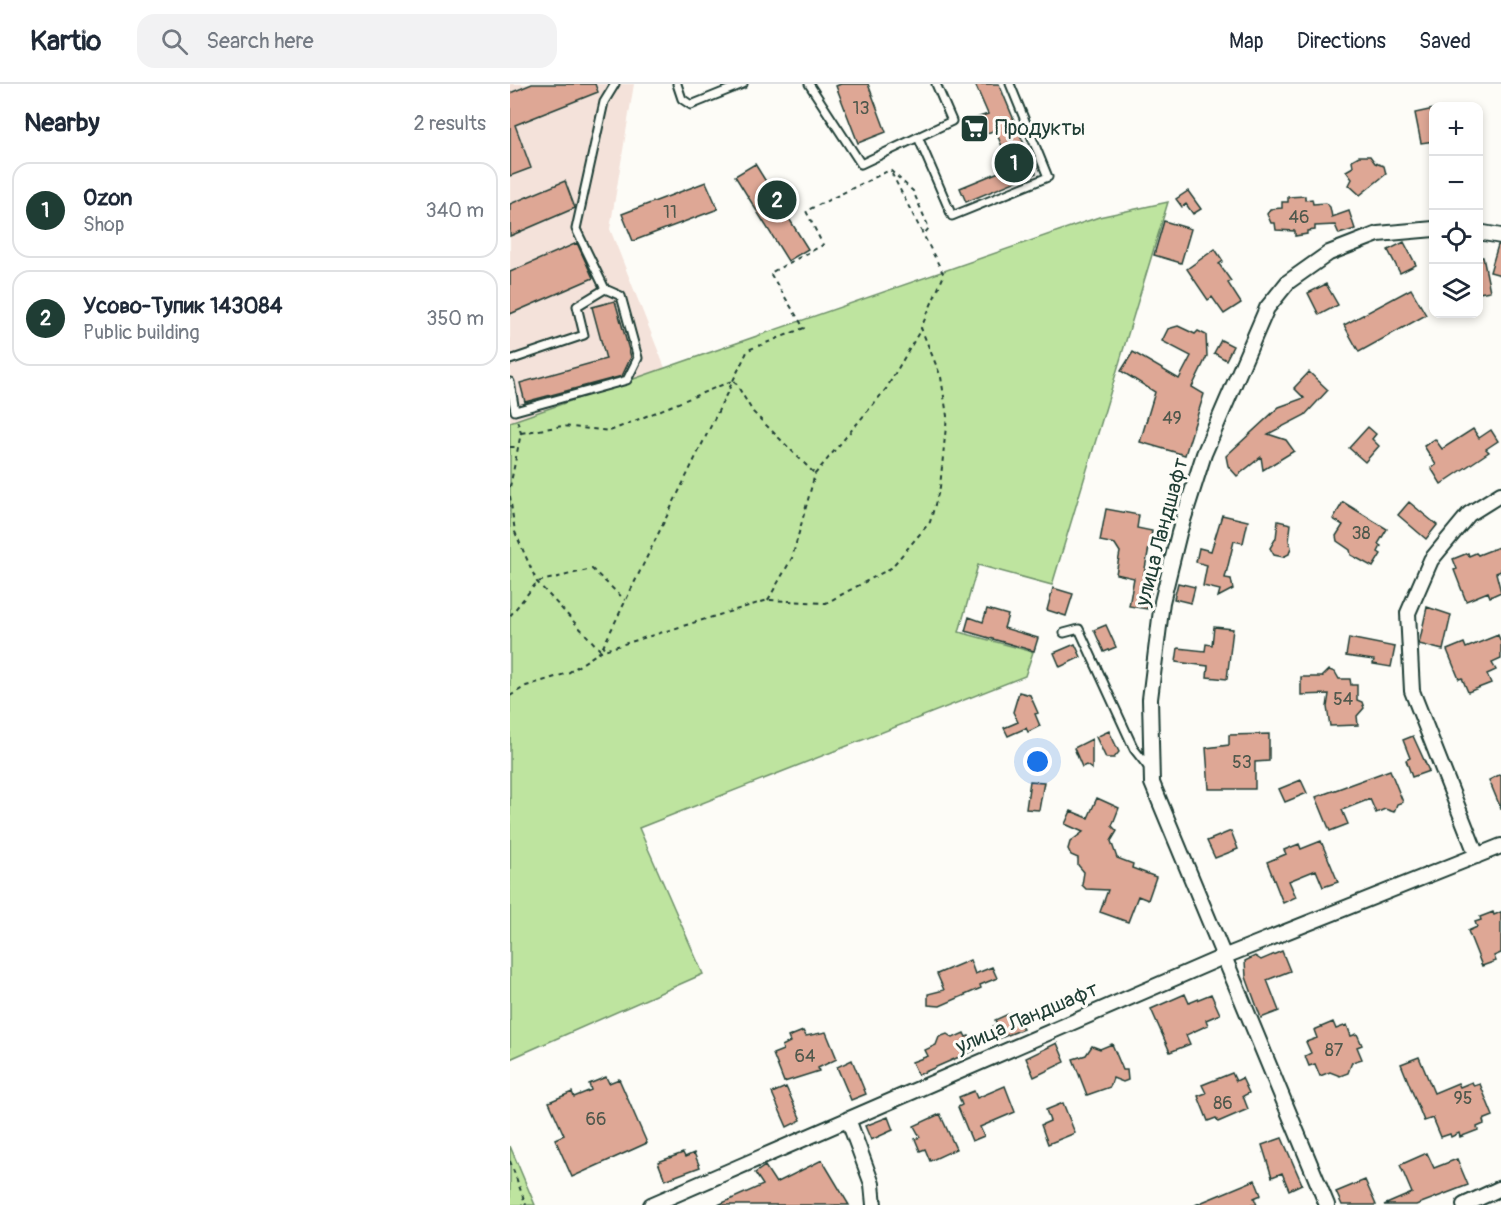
<!DOCTYPE html>
<html lang="en">
<head>
<meta charset="utf-8">
<style>
	body { margin:0; font-family:Pangolin,sans-serif; background:#f2f2f3; color:#1f2937 }
	.controls { position:absolute; right:18px; top:18px; display:grid; overflow:hidden; border-radius:12px; box-shadow:0 3px 9px #0003 }
	.controls button { width:54px; height:54px; display:grid; place-items:center; padding:0; border:0; border-bottom:2px solid #e0e1e3; background:#fff; color:#1f2937; font:30px sans-serif }
	.you { position:absolute; left:528px; top:678px; width:21px; height:21px; margin:-15px; border:4px solid #fff; border-radius:50%; background:#1a73e8; box-shadow:0 0 0 9px #1a73e833 }
	.badge { display:grid; place-items:center; width:39px; height:39px; border-radius:50%; background:#1f3d34; color:#fff; font-size:20px; font-weight:700 }
	.pin { position:absolute; translate:-50% -50%; border:3px solid #fff; box-shadow:0 2px 6px #0006 }
	.list { margin:0; padding:0; list-style:none }
	h2 { display:flex; justify-content:space-between; align-items:center; height:78px; margin:0; padding:0 24px; font-size:26px }
	h2 small { font-size:20px; font-weight:400; color:#747a83 }
	.list li { display:grid; grid-template-columns:39px 1fr auto; gap:18px; align-items:center; box-sizing:border-box; height:96px; margin:0 12px 12px; padding:0 12px; border:2px solid #e0e1e3; border-radius:18px }
	.list b { display:block; font-size:22px; white-space:nowrap }
	.list p { margin:0; font-size:20px; white-space:nowrap; color:#747a83 }
	.list em { font-size:20px; font-style:normal; color:#747a83 }
	.icon { flex:none; width:33px; height:33px; fill:none; stroke:currentColor; stroke-width:2; stroke-linecap:round; stroke-linejoin:round }
	.map { position:relative; flex:none; width:991px; height:1121px; overflow:hidden }
	header { display:flex; align-items:center; gap:36px; box-sizing:border-box; height:84px; padding:0 30px; background:#fff; border-bottom:2px solid #e0e1e3 }
	header strong { font-size:28px }
	nav { display:flex; gap:33px; margin-inline-start:auto; font-size:21px }
	.search { width:420px; height:54px; background:#f2f2f3; display:flex; align-items:center; gap:15px; box-sizing:border-box; padding:0 21px; border-radius:18px; color:#747a83; font-size:22px }
	main { display:flex }
	aside { flex:1; background:#fff }
	.map>svg:first-child { display:block }
	.built { fill:#f4e2da }
	.green { fill:#bee49f; stroke:#6e906a; stroke-width:1.5 }
	.building { fill:#dea795; stroke:#1f3d34; stroke-width:1.5 }
	.lines { fill:none; stroke-linecap:round; stroke-linejoin:round }
	.service-casing { stroke:#1f3d34; stroke-width:11 }
	.minor-casing { stroke:#1f3d34; stroke-width:18 }
	.path { stroke:#1f3d34; stroke-width:2; stroke-dasharray:4.5 4.5; stroke-linecap:butt }
	.service { stroke:#fdfcf7; stroke-width:7 }
	.minor { stroke:#fdfcf7; stroke-width:14 }
	.labels { text-anchor:middle; dominant-baseline:central; stroke-width:6; stroke-linejoin:round; paint-order:stroke }
	.number-label { font-size:18px; fill:#4f584c }
	.poi-label { font-size:21px; fill:#1f3d34; stroke:#fdfcf7; text-anchor:start }
	.street-label { font-size:21px; fill:#1f3d34; stroke:#fdfcf7 }
</style>
</head>
<body>
<header>
<strong>Kartio</strong>
<div class="search"><svg class="icon" aria-label="search" viewBox="0 0 24 24"><circle cx="10" cy="10" r="6"/><path d="M15 15l6 6"/></svg>Search here</div>
<nav><a>Map</a><a>Directions</a><a>Saved</a></nav>
</header>
<main>
<aside>
<h2>Nearby<small>2 results</small></h2>
<ul class="list">
<li><span class="badge">1</span><div><b>Ozon</b><p>Shop</p></div><em>340 m</em></li>
<li><span class="badge">2</span><div><b>Усово-Тупик 143084</b><p>Public building</p></div><em>350 m</em></li>
</ul>
</aside>
<div class="map">
<svg width="991" height="1121" viewBox="0 0 991 1121">
	<rect width="100%" height="100%" fill="#fdfcf7"/>
	<filter id="ink" filterUnits="userSpaceOnUse"><feTurbulence type="fractalNoise" baseFrequency=".0167" numOctaves="2"/><feDisplacementMap in="SourceGraphic" scale="12" xChannelSelector="R" yChannelSelector="G"/><feConvolveMatrix kernelMatrix="1 2 1 2 8 2 1 2 1" color-interpolation-filters="sRGB"/></filter>
	<g filter="url(#ink)">
		<path class="built" d="M0,0h124l-24,145 55,139 -155,54z"/>
		<path class="green" d="M658,118l-116,383 -74,-20 -19,67 74,20 -8,24 -386,152 64,146 -193,85v-637l589,-205z
			M0,1062l25,59h-25z"/>
		<path class="building" d="M22,0h63l3,8 -83,33 16,43 -21,8v-83z
			M331,0h27l18,48 -28,11 -22,-57z
			M465,0h24l37,89 -70,29 -6,-14 51,-21 -16,-37 -25,10 -8,-17 26,-9z
			M924,25v32l-13,2 -6,-30z
			M849,72h11l5,7 9,3 2,8 -26,21 -11,-10 3,-6 -6,-8 7,-4 -1,-7z
			M245,80l53,85 -20,12 -53,-85z
			M55,97l10,27 -65,28v-32z
			M196,98l12,27 -85,32 -11,-27z
			M678,107l13,18 -8,5 -7,-10 -4,3 -6,-8z
			M795,112v4l7,-1 1,5 13,-1 4,4 2,10 17,-6 6,18 -16,5 -4,-9 -20,1v4l-8,1v3l-12,2v-5l-19,-1 -1,-7h-4l-4,-9 3,-5 12,-1v-6h6v-5z
			M654,137l27,8 -10,34 -27,-8z
			M894,158l12,23 -16,8 -12,-23z
			M67,159l16,35 -83,36v-42z
			M988,161h3v30l-11,-3z
			M705,165l8,12 -4,3 12,17 -3,2 13,20 -17,11 -12,-17 -4,3 -21,-31z
			M969,173h4l7,34 -11,2z
			M816,200l12,21 -19,10 -11,-22z
			M901,205l15,26 -67,37 -15,-27z
			M105,217l16,56 -9,19 -97,26 -5,-19 86,-24 -14,-52z
			M668,242l17,8 3,-3 8,4 1,21 -15,31 12,7 -19,61 -45,-13 15,-50 -34,-21 12,-19 46,27 12,-23 -29,-15 6,-12z
			M711,256l12,6 -7,14 -12,-7z
			M799,288l19,18 -23,25 -37,19 18,6 8,11 -31,19 -2,-13 -24,19 -9,-10 -2,-10 53,-49 25,-9 -10,-10z
			M858,343l8,7 -4,5 7,7 -14,16 -16,-14z
			M963,345l6,9 12,-8 7,11 -12,8 3,3 -48,32 -10,-16 5,-3 -12,-19 11,-7 7,10z
			M833,418l44,27 -9,15 3,2 -3,6 3,2 -8,13 -22,-12 -1,-5 -13,-9 -1,-5 7,-11 -10,-6z
			M899,418l28,23 -11,14 -28,-24z
			M596,425l33,6 -2,13 15,3 -11,59 10,2 -4,17 -18,-3 5,-28 -18,-4 4,-22 -5,-8 -15,-3z
			M712,431l26,6 -5,22 -9,-2 -9,37 6,1 2,10 -15,8 2,-7 -17,-4 4,-21 -11,-3 3,-14 12,3z
			M768,437l13,3 -2,17 2,6 -2,7 -6,3 -9,-2 -4,-7 6,-10z
			M991,462v25l-5,2 5,19 -11,5 -2,-5 -22,9 -12,-31 3,-1 -4,-10 15,-6 1,3 7,-3 2,2z
			M668,499l17,4 -4,16 -17,-4z
			M543,504l20,6 -7,22 -19,-6z
			M917,523l24,8 -8,35 -24,-6z
			M477,525l21,6 -4,13 34,10 -4,13 -69,-20 4,-14 14,5z
			M596,541l10,22 -12,5 -10,-22z
			M704,543l19,2 -6,50 -20,-2 1,-11 -32,-4 2,-14 27,3 1,-7 6,1z
			M988,551l3,7v17l-9,4 4,7 -9,4 4,9 -23,9 -6,-14 -3,1 -12,-29 17,-7 2,5z
			M839,554l46,9 -4,20 -18,-3 1,-4 -28,-4z
			M565,560l6,13 -21,10 -6,-14z
			M819,586l6,2 4,7h11l1,6h6v15l5,2 2,6 -7,8 1,9 -28,1 -3,-19 2,-13 -28,1v-18h21z
			M509,608l11,3 8,18 -3,1 5,12 -12,6 -2,-4 -18,8 -4,-8 14,-6 -5,-10z
			M599,647l10,21 -5,6h-8l-10,-21z
			M759,650v27l-14,1v27h-46l-3,-41 23,-3v-10z
			M903,652l16,35 -17,6 -6,-17 4,-2 -7,-18z
			M582,655v30l-6,-4 -4,2 -8,-19z
			M880,686l13,32 -6,2 -3,8 -9,-3 -9,4 -6,-14 -28,11 6,14 -18,7 -14,-34z
			M991,690v35l-12,-29z
			M791,696l6,13 -22,9 -6,-13z
			M520,697l14,1 -5,28 -13,-1z
			M587,714l22,10 -7,18 5,5 -6,10 6,17 16,6 -1,4 24,9 -8,23 -10,-4 -10,26 -28,-10 8,-22 -22,-1 -4,-4 2,-13 -6,-7v-7l-7,-3 -3,-6 2,-7 13,-10 -18,-8 6,-13 17,7z
			M721,747l7,18 -23,9 -8,-17z
			M811,757l17,41 -15,5 -7,-17 -27,11 7,16 -13,6 -16,-41 19,-8 -2,-4 15,-6 2,5z
			M983,828l1,3 7,-3v41l-7,3 2,5 -14,5 -14,-35 9,-4 -2,-5 6,-2 -1,-3z
			M772,867l8,20 -23,9 12,31 -18,7 -15,-41 -1,-16 10,-5 6,4z
			M460,876l5,14 17,-7 5,11 -17,7 1,3 -41,18 -12,-1v-11l16,-4 -7,-16z
			M675,910l4,9 22,-9 9,20 -14,6 2,5 -22,10 4,9 -20,8 -19,-43z
			M505,927l8,18 -25,10 -5,-13 4,-2 -2,-4z
			M823,938l3,7 11,-4 4,11 6,-2 5,11 -5,2 5,12 -10,3 -4,11 -8,3 -10,-4 -10,4 -5,-12 -6,2 -4,-10 6,-3 -5,-11 11,-4 -3,-8z
			M293,947l3,5 20,-4 11,27 -19,9 1,3 -35,11 -11,-28 10,-4 -1,-4 8,-4 -2,-5z
			M454,949l2,4 3,-1 6,14 -57,25 -6,-13 16,-6 -3,-6 11,-5 3,-8 8,-3 6,4z
			M547,959l8,19 -31,15 -8,-19z
			M602,960l11,26h4l1,10 -5,2 -10,-4 -3,9 -23,8 -14,-36 13,-4 6,-9 8,3z
			M909,973l15,36 24,-10 2,4 12,-5 2,4 6,-2 13,32 -10,4 1,4 -7,3 1,3 -18,7 -1,-4 -8,4 -1,-3 -9,3 -8,-19 -9,3 -23,-57z
			M342,976l14,34 -15,6 -14,-33z
			M722,989l4,8 6,-3 7,15 -6,3 5,13 -30,13 -2,-4 -8,3 -10,-25 8,-3 -4,-8z
			M96,993l3,6 10,-4 28,64 -75,34 -17,-38 9,-4 -15,-33 23,-10 2,5 17,-7 -2,-6z
			M495,1002l10,26 -35,15 4,9 -12,5 -14,-34 4,-2 -3,-8 15,-6 3,7z
			M276,1003l15,33 -14,7 -15,-34z
			M553,1019l12,30 -27,11 -7,-19 9,-4 -4,-11z
			M430,1030l16,35 -26,12 -5,-12 -5,2 -5,-12 5,-2 -6,-11z
			M378,1033l5,13 -22,10 -6,-14z
			M772,1054l20,46 -13,6 -7,-17 -10,4 -10,-32z
			M173,1069l2,4 9,-4 6,14 -35,13 -7,-18z
			M917,1069l7,15 23,-9 11,26 -52,20h-32l28,-12 -12,-28z
			M312,1076l27,45h-131l45,-20 -8,-12 10,-7 11,17z
			M745,1096l6,15 -7,3 3,7h-62z
			M855,1096l11,25h-34l-6,-13z"/>
		<g class="lines">
			<defs>
				<path id="service" d="M167,0l5,15 9,6 52,-21
					M299,0l52,80 91,-43 -16,-37
					M408,53l34,79 96,-39 -38,-93
					M0,276l74,-25 -7,-29 28,-17 -29,-60 28,-127 11,-18
					M0,298l5,29 112,-31 11,-22 -17,-62 -16,-7
					M554,549l15,-4 55,120 15,19"/>
				<path id="minor" d="M968,148l23,4
					M967,772l-65,-165 -4,-78 23,-53 38,-46 32,-20
					M338,1035l24,65 2,21
					M141,1121l572,-248 278,-111
					M817,1121l-175,-422 -2,-84 12,-97 17,-69 25,-79 63,-146 21,-26 41,-29 49,-19 56,-5
					M954,1121l37,-17"/>
			</defs>
			<use href="#service" class="service-casing"/>
			<use href="#minor" class="minor-casing"/>
			<path class="path" d="M11,349l42,-7 47,5 124,-51 19,32 62,62
				M0,363h8
				M0,403l11,-54 -4,-13
				M0,412l5,36 22,50 64,69 147,-301 56,-22 -34,-55 53,-28 -17,-34 84,-41 23,21 16,37 -4,5
				M258,516l24,-42 23,-84 71,-85 35,-60
				M0,532l27,-34 55,-13 33,31
				M0,612l16,-10 42,-13 33,-22 167,-51 58,3 65,-35 39,-46 10,-35 7,-71 -6,-39 -20,-49 23,-53 -52,-101
				M0,1077l16,44"/>
			<use href="#service" class="service"/>
			<use href="#minor" class="minor"/>
		</g>
	</g>
	<defs>
		<symbol id="supermarket-square" viewBox="-11 -11 22 22"><rect x="-9" y="-9" width="18" height="18" rx="4" fill="#1f3d34" stroke="#fdfcf7"/><path d="M-6-5.5h2.5l.6 2H6L4.5 2H-2.5L-4.4-4H-6ZM-1.5 3.2a1.3 1.3 0 1 0 .1 0ZM3 3.2a1.3 1.3 0 1 0 .1 0Z" fill="#fff"/></symbol>
	</defs>
	<g fill-rule="evenodd">
		<use href="#supermarket-square" x="448" y="28" width="33" height="33"/>
	</g>
	<g class="labels">
		<g class="number-label">
			<text x="351" y="24">13</text>
			<text x="160" y="128">11</text>
			<text x="789" y="133">46</text>
			<text x="662" y="334">49</text>
			<text x="851" y="449">38</text>
			<text x="833" y="615">54</text>
			<text x="732" y="678">53</text>
			<text x="824" y="966">87</text>
			<text x="295" y="972">64</text>
			<text x="953" y="1014">95</text>
			<text x="713" y="1019">86</text>
			<text x="86" y="1035">66</text>
		</g>
		<g class="poi-label">
			<text x="485" y="44">Продукты</text>
		</g>
		<g class="street-label">
			<text transform="translate(652 448) rotate(-75)">улица Ландшафт</text>
			<text transform="translate(517 934) rotate(-23)">улица Ландшафт</text>
		</g>
	</g>
</svg>
<div class="controls">
<button>+</button>
<button>−</button>
<button><svg class="icon" aria-label="locate" viewBox="0 0 24 24"><circle cx="12" cy="12" r="6"/><path d="M12 2v4M12 18v4M2 12h4M18 12h4"/></svg></button>
<button><svg class="icon" aria-label="layers" viewBox="0 0 24 24"><path d="M12 4l9 5-9 5-9-5zM3 14l9 5 9-5"/></svg></button>
</div>
<div class="you"></div>
<div class="pin badge" style="left:504px;top:79px">1</div>
<div class="pin badge" style="left:267px;top:116px">2</div>
</div>
</main>
</body>
</html>
